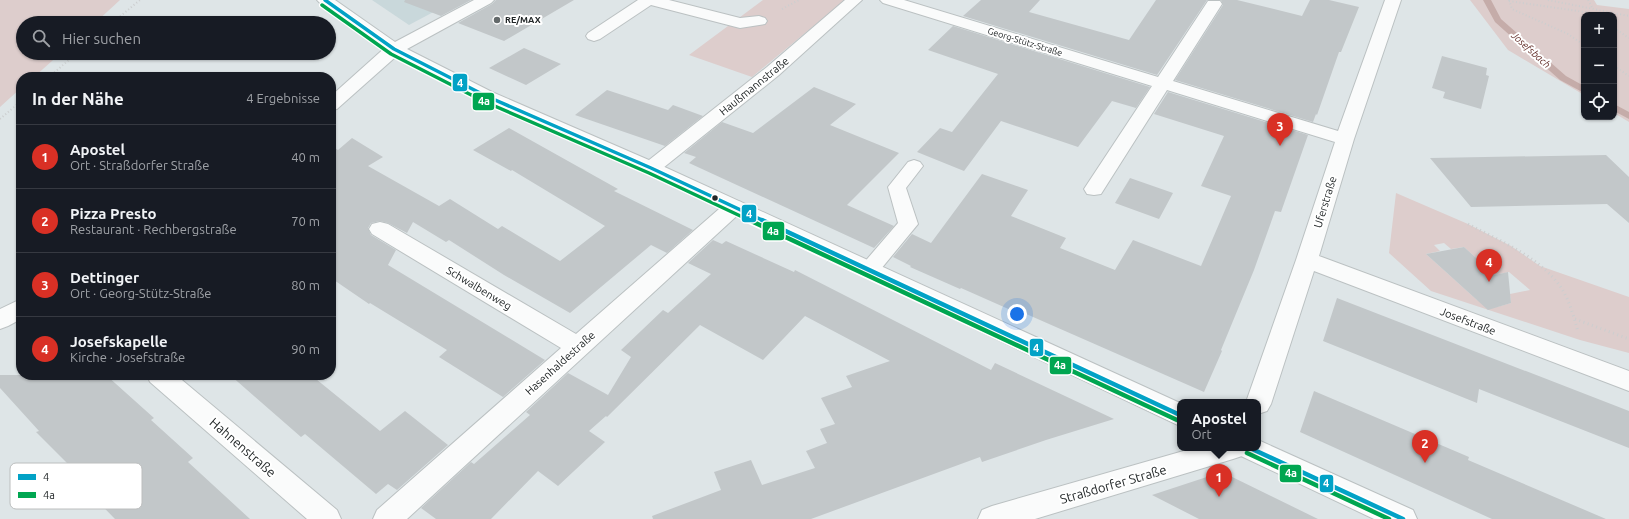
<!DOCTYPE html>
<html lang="de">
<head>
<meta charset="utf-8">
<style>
	body { margin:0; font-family:Ubuntu,sans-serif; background:#242831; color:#f1f3f6 }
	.controls { position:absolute; right:12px; top:12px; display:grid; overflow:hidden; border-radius:8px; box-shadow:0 1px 3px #0004 }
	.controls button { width:36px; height:36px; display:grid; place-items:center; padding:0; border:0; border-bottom:1px solid #363941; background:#171b24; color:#f1f3f6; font:20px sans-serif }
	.you { position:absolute; left:1017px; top:314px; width:14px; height:14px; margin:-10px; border:3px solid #fff; border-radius:50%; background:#1a73e8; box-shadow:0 0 0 6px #1a73e833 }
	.badge { display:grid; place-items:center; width:26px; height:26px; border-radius:50%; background:#d93025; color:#fff; font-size:13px; font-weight:700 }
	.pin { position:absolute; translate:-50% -33px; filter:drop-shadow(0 1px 2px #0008) }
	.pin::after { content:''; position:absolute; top:21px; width:14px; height:12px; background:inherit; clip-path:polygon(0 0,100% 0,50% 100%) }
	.popup { position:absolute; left:1177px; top:399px; width:84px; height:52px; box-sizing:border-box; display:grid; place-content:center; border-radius:8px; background:#171b24; filter:drop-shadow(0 1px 3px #0005); font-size:13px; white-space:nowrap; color:#9ea1a6 }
	.popup b { font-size:15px; color:#f1f3f6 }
	.popup::after { content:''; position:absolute; left:50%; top:100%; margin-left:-8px; border:8px solid transparent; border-top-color:#171b24 }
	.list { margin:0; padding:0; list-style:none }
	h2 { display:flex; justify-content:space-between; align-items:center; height:52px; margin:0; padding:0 16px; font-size:17px }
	h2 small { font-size:13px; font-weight:400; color:#9ea1a6 }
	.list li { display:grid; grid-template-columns:26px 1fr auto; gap:12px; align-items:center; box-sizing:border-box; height:64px; padding:0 16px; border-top:1px solid #363941 }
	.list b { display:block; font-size:15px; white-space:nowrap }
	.list p { margin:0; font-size:13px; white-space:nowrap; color:#9ea1a6 }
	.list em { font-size:13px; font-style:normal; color:#9ea1a6 }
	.icon { flex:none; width:22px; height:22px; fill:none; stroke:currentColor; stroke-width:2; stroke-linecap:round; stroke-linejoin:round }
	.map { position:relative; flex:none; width:1629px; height:519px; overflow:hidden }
	.search { position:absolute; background:#171b24; box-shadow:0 1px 3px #0004; left:16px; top:16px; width:320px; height:44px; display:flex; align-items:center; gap:10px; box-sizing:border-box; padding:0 14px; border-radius:22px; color:#9ea1a6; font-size:15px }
	.panel { position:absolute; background:#171b24; box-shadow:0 1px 3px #0004; left:16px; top:72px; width:320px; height:308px; border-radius:16px }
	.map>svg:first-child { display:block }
	.built { fill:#c9d8db }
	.green { fill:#ddcdcc; fill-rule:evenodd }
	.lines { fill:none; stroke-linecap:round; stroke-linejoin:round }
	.stream { fill:#c5aca9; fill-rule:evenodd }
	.building { fill:#c2c7c9 }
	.lane-casing { stroke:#bbc1c2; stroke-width:2 }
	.street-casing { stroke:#bbc1c2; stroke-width:2 }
	.secondary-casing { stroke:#bbc1c2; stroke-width:2 }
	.path-far1 { stroke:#cccecf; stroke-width:2; stroke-dasharray:1 2.5; stroke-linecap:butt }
	.path { stroke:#cccecf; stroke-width:3; stroke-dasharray:1 3.5; stroke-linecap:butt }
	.lane { fill:#fafbfb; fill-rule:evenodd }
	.street { fill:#fafbfb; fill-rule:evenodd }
	.secondary { fill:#fafbfb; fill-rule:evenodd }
	.bus-1-far1-casing { stroke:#fff; stroke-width:6 }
	.bus-1-casing { stroke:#fff; stroke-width:8 }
	.bus-2-far1-casing { stroke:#fff; stroke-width:6 }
	.bus-2-casing { stroke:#fff; stroke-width:8 }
	.bus-1-far1 { stroke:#02a2c6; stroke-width:3.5 }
	.bus-1 { stroke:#02a2c6; stroke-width:4.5 }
	.bus-2-far1 { stroke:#00a651; stroke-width:3.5 }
	.bus-2 { stroke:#00a651; stroke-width:4.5 }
	.poi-dot { fill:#63696a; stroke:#fff; stroke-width:1.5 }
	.bus-dot { fill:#212627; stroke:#fff; stroke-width:1.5 }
	.labels { text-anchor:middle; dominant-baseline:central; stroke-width:4; stroke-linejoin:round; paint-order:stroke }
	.far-poi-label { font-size:9px; font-weight:bold; fill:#212627; stroke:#fff; text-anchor:start }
	.far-street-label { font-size:9px; fill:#212627; stroke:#fff }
	.far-water-label { font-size:10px; font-style:italic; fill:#622d28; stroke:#fff }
	.street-label { font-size:11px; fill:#212627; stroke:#fff }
	.near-street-label { font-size:13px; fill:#212627; stroke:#fff }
	.key { fill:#fff; stroke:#bcbebe; stroke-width:1 }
	.key-label { font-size:11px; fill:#212627 }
	.line-badge { stroke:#fff; stroke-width:1.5 }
	.badge-label { font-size:11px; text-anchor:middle; font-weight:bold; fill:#fff }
</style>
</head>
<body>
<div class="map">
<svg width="1629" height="519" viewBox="0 0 1629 519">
	<rect width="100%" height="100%" fill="#dee5e7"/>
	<path class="built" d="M372,0h84l-47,25z"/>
	<path class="green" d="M0,0h120l-25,23h-72v30h38l-27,24h-13v11l-21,19z
		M763,0h82l-93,77 -63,-22z
		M1470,0h124l3,5 32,4v113l-15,-9v-98h-30v80l-76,-45z
		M1396,193l72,31 43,22 29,20 89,31v56l-49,-13 -149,-49 -42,-38zM1444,243l7,6 13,-2 31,28 14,-3 21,18 -20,4 1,9 -14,4 -20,-7 -51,-46 14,-3 -6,-6z"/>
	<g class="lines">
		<path class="stream" d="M1483,0h8l10,19 65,57 18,10v7l-24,-13 -65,-58z
			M1614,104l15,8v7l-15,-8z"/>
	</g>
	<path class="building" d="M405,0h66l-30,16 -37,-14z
		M496,0h78l-70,41 -46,-18 34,-19z
		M981,0h59l-11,12 100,28 27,-40h51l-50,75 -194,-59z
		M1221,0h16l65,16 8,-16h19l30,7 -18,45h-2l-22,63 -1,-1 -3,8 -138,-42 48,-75z
		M953,26l197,61 -14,21 -24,-7 -34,46 -77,-26 -37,50 -47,-19 23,-24 12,4 46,-58 -70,-24z
		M524,48l37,16 -35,21 -37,-17z
		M1442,56l45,12 -1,7 3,1 -8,33 -38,-11 2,-6 -13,-4z
		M814,87l42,17 -26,21 69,28 -52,52 47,21 -20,22 -185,-85 7,-6 -12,-4 38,-31 31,11z
		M607,90l61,20 5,-5 30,11 -38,30 -90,-31z
		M1168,92l140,43 -27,77 -6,-1 -21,59 -33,80 1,1 -18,41 -180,-79 -2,2 -61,-27 -1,1 -50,-22 1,-1 -18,-9 19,-23 19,9 51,-69 46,16 -17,26 55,22 -6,10 55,22 18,-30 68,26 30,-70 -30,-10 23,-50 -70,-22z
		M509,128l109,61 -4,2 79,39 -26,23 -16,-8 -81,68 -66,-38 -55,-35 -3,2 -33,-20 -6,11 -19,-10 -8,-2 -9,2 -3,5 3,7 25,15 -8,15 157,95 -42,37 -64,-40 8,-7 -77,-47 -1,1 -38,-26v-132l7,4 14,-12 31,19 -15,9 71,40 11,-7 48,30 4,-3 58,35 45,-35 -93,-56 -1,1 -38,-21z
		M1606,155l23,22v46l-22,-19 -136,3 -41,-49z
		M1130,178l43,15 -14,26 -44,-16z
		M713,240l9,4 4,-3 68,31 1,-2 196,100 4,-7 119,56 -68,21 -64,22 -2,-5 -169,62h-158l-1,-3 69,-26 -7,-18 37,-12 11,25 53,-17 -9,-17 21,-8 -7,-14 15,-5 -14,-26 31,-11 -6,-11 44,-15 -85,-45 -42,44 -63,-35 -93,92 -1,-1 -17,15 16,11 -47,44 -20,-15 -47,48h-55l-15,-11 50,-46 3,2 56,-49 -4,-3 42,-39 40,22 23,-38 -10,-7 42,-40 5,3 43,-39 -23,-11z
		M1464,247l31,28 13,-3 3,31 -23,7 -62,-56z
		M1337,298l292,113v37l-150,-59 -2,14 -154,-62z
		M0,375h106l48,43 -3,2 42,38 -5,4 62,57h-135l-44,-45 4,-3 -39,-39 3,-1 -39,-43z
		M230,375h81l69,56 25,-20 43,34 -51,45 -9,-6 -12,10 -71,-60 -4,3z
		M1314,391l155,66 -1,3 138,59h-114l-192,-87z
		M1222,472l96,47h-119l-47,-24z"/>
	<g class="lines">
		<defs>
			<path id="lane" d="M914,160l6,2 3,4 -17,22 12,36 -42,51 -7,2 -7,-2 -3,-5 3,-5 36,-42 -10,-36 20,-25z"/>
			<path id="street" d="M638,0h31l71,18 19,-2 6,2 2,3 -2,3 -25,4 -89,-23 -51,34 -6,2 -6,-2 -2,-3 2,-3z
				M845,0h17l-83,75 -121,97 -7,2 -7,-2 -3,-4 3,-4 123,-97z
				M880,0h24l254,77 50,-76h12l2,3 -49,77 165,50 47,-131h16l-47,139 -35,117 310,115v20l-315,-120 -43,133 -4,7 -9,3v-12h-12l50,-142 39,-118 -168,-52 -66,104 -7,1 -7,-1 -3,-5 68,-103 -269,-83z
				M394,44l6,1 2,4 -2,4 -63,56 -6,1v-14l57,-51z
				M734,200l7,2 3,5 -3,5 -334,307h-34l4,-9 184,-162 -189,-114 -3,-5 3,-5 8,-2 8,2 188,110 151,-132z
				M21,299v20l-13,7 -8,3v-20z
				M147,375h29l161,135 4,9h-34l-157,-137z
				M1194,448h52l-4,8 -9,3 -198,60h-57l4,-9 10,-4z"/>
			<path id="secondary" d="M317,0h18l60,42 79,-42h20l-3,3 -84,46 85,43 166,72 522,239v23l-536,-254 -164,-72 -92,-47 -68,-50z
				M1258,440l155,70 4,9h-43l-133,-63 -4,-8h21z"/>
		</defs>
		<use href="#lane" class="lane-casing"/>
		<use href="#street" class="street-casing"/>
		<use href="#secondary" class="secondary-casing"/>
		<path class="path-far1" d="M1509,0l3,9 56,25 16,11
			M1548,0l81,16
			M1588,0l5,9
			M1509,1l89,13
			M782,9l17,-9
			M112,23l28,-23
			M1614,28l15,10
			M1614,66l15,10
			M49,77l28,-24
			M0,119l21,-18"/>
		<path class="path" d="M1468,224c32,17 70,32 92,62 9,13 14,31 18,46
			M1575,319l54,20"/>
		<use href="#lane" class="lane"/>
		<use href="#street" class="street"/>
		<use href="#secondary" class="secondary"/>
		<defs>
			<path id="bus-1-far1" d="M325,0l69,49 92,47 165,72 113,53"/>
			<path id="bus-1" d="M762,220l418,195
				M1250,448l153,71"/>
			<path id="bus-2-far1" d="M322,5l69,49 92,47 166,72 102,48"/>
			<path id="bus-2" d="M749,220l428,200
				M1247,453l142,66"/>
		</defs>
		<use href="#bus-1-far1" class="bus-1-far1-casing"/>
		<use href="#bus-1" class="bus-1-casing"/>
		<use href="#bus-2-far1" class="bus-2-far1-casing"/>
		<use href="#bus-2" class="bus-2-casing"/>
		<use href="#bus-1-far1" class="bus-1-far1"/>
		<use href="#bus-1" class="bus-1"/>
		<use href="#bus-2-far1" class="bus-2-far1"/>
		<use href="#bus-2" class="bus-2"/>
	</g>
	<circle class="poi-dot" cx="497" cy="20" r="4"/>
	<circle class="bus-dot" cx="715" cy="198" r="3.5"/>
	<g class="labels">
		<g class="far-poi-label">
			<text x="505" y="20">RE/MAX</text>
		</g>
		<g class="far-street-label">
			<text transform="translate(1025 42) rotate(17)">Georg-Stütz-Straße</text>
		</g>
		<g class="far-water-label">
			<text transform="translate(1531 50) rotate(42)">Josefsbach</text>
		</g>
		<g class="street-label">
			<text transform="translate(754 86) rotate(-39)">Haußmannstraße</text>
			<text transform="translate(1325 202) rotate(-73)">Uferstraße</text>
			<text transform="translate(479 288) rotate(31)">Schwalbenweg</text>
			<text transform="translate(1468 321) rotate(21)">Josefstraße</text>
			<text transform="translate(560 363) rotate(-42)">Hasenhaldestraße</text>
		</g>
		<g class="near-street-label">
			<text transform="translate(243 447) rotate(41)">Hahnenstraße</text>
			<text transform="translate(1113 484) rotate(-16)">Straßdorfer Straße</text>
		</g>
	</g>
	<rect x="10" y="463" width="132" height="46" rx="6" class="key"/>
	<rect x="18" y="474" width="18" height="6" fill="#02a2c6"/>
	<rect x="18" y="492" width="18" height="6" fill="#00a651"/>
	<g class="key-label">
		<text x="43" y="481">4</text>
		<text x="43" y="499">4a</text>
	</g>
	<g class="line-badge">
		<rect x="452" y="73" width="16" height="19" rx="4" fill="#02a2c6"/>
		<rect x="472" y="92" width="23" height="19" rx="4" fill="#00a651"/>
		<rect x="741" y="204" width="16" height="19" rx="4" fill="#02a2c6"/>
		<rect x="762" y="221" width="23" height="20" rx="4" fill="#00a651"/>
		<rect x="1029" y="338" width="15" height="19" rx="4" fill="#02a2c6"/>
		<rect x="1049" y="356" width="23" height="19" rx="4" fill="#00a651"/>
		<rect x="1279" y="464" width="23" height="19" rx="4" fill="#00a651"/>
		<rect x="1319" y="474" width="15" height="19" rx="4" fill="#02a2c6"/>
	</g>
	<g class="badge-label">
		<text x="460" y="87">4</text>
		<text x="484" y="105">4a</text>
		<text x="749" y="218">4</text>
		<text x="773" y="235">4a</text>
		<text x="1036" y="352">4</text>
		<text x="1060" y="369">4a</text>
		<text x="1291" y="477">4a</text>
		<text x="1326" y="487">4</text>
	</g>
</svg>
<div class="controls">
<button>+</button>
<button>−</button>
<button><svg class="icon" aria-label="locate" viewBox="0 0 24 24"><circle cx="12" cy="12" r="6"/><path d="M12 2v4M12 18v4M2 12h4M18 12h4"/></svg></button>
</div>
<div class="you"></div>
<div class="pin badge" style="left:1219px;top:497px">1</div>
<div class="popup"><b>Apostel</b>Ort</div>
<div class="pin badge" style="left:1425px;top:463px">2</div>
<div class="pin badge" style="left:1280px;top:146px">3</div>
<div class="pin badge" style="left:1489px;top:282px">4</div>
<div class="search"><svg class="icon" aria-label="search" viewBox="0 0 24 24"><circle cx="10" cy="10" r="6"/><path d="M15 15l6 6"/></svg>Hier suchen</div>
<section class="panel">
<h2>In der Nähe<small>4 Ergebnisse</small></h2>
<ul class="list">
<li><span class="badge">1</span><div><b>Apostel</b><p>Ort · Straßdorfer Straße</p></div><em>40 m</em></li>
<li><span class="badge">2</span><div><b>Pizza Presto</b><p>Restaurant · Rechbergstraße</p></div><em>70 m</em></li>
<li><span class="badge">3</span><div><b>Dettinger</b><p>Ort · Georg-Stütz-Straße</p></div><em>80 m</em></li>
<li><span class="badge">4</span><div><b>Josefskapelle</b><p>Kirche · Josefstraße</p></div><em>90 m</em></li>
</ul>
</section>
</div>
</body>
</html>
